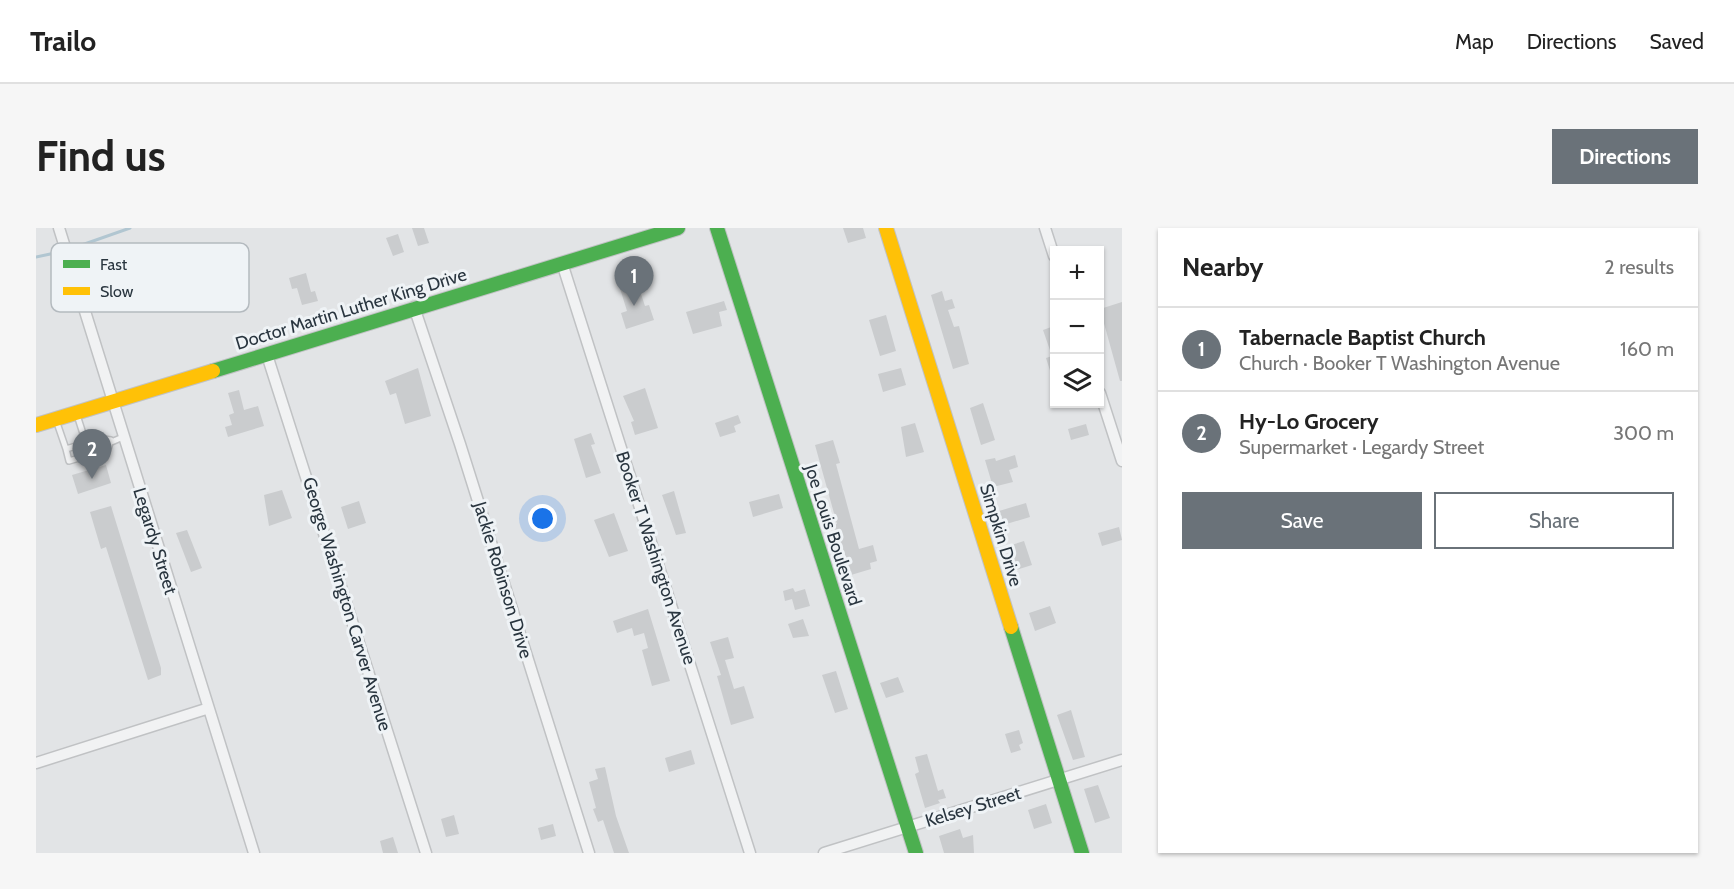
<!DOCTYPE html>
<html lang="en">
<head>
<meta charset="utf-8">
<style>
	body { margin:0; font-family:Cabin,sans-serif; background:#f6f6f6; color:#222 }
	.controls { position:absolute; right:18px; top:18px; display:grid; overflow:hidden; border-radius:0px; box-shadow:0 2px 4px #0004 }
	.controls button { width:54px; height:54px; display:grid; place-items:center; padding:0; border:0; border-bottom:2px solid #e0e0e0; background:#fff; color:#222; font:30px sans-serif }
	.you { position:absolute; left:507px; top:291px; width:21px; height:21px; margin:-15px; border:4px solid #fff; border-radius:50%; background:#1a73e8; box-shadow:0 0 0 9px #1a73e833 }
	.badge { display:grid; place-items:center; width:39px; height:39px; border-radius:50%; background:#6a7279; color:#fff; font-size:20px; font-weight:700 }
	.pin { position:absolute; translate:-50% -50px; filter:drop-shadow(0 2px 3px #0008) }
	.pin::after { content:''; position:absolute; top:32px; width:21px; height:18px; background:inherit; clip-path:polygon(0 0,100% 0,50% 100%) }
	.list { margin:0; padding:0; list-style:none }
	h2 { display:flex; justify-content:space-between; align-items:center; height:78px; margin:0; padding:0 24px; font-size:26px }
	h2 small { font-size:20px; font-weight:400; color:#767676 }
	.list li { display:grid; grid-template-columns:39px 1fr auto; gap:18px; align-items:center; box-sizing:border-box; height:84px; padding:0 24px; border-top:2px solid #e0e0e0 }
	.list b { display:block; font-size:22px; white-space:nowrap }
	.list p { margin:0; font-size:20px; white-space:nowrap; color:#767676 }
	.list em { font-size:20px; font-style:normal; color:#767676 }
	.actions { display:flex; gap:12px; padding:18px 24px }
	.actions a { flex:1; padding:14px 0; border:2px solid #6a7279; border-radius:0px; text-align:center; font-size:21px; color:#6a7279 }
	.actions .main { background:#6a7279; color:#fff }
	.icon { flex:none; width:33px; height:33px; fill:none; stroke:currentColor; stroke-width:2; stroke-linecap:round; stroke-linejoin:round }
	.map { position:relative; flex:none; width:1086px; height:625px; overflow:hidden; border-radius:0px }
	header { display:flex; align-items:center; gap:36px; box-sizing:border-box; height:84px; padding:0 30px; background:#fff; border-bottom:2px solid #e0e0e0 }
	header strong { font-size:28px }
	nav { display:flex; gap:33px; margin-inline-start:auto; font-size:21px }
	.intro { display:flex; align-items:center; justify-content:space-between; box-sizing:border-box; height:144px; padding:0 36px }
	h1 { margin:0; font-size:42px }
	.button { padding:15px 27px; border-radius:0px; background:#6a7279; color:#fff; font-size:21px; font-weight:700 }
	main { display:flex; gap:36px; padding:0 36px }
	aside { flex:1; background:#fff; border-radius:0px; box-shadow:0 2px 4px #0004 }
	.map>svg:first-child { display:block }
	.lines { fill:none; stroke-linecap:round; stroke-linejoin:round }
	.stream { stroke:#b1c6d1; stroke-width:3 }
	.building { fill:#caccce }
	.lane-casing { stroke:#c0c2c4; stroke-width:8 }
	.street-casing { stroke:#c0c2c4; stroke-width:13 }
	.fast-casing { stroke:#c0c2c4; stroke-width:16 }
	.slow-casing { stroke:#c0c2c4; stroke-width:16 }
	.lane { stroke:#f1f2f3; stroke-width:5 }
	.street { stroke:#f1f2f3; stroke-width:10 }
	.fast { stroke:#4caf50; stroke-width:14 }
	.slow { stroke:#ffc107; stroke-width:14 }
	.labels { text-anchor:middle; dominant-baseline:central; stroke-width:6; stroke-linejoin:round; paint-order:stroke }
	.street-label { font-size:18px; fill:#29353f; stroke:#eff3f6 }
	.key { fill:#eff3f6; stroke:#b4babf; stroke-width:1.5 }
	.key-label { font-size:16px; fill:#29353f }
</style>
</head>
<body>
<header>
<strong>Trailo</strong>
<nav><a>Map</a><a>Directions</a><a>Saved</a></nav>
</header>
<div class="intro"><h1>Find us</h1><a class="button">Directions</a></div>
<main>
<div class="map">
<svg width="1086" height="625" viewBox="0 0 1086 625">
	<rect width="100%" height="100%" fill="#e2e4e6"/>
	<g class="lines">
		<path class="stream" d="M40,19l54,-19
			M0,29l19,-4"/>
	</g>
	<path class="building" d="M376,0h12l5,15 -11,3z
		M807,0h20l3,10 -18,5z
		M362,6l6,18 -11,4 -7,-18z
		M270,45l5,19 4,-1 3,10 -16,4 -5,-17 -5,1 -3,-11z
		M596,50l2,5 3,-1 8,24 4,-1 5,15 -28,9 -5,-16 6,-2 -9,-29z
		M906,63l3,10 7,-2 3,9 -7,2 6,17 5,-1 10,38 -16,5 -22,-74z
		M688,73l3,9 -8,2 3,14 -29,8 -7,-22z
		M1086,74v79h-2l-20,-72z
		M850,87l10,36 -16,5 -11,-36z
		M1018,98v54h-1l-7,-22 6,-2 -9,-26z
		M382,140l13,48 -26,8 -9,-31 -6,2 -5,-14z
		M865,140l5,17 -23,7 -5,-18z
		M609,160l13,40 -23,7 -4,-13 3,-1 -11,-25z
		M203,162l5,20 14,-4 6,20 -36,11 -3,-10 7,-2 -3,-10 5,-2 -6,-20z
		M947,175l12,37 -14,5 -11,-37z
		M702,187l3,8 -7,3 2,6 -16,5 -5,-14z
		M879,195l9,29 -18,5 -5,-30z
		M1050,196l3,11 -18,5 -3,-11z
		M555,205l4,11 -4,1 10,28 -15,5 -12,-39z
		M797,212l7,23 -4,1 23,85 14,-4 4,16 -7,2 1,6 -20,6 -18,-50 4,-1 -22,-79z
		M979,227l3,12 -9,3 4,12 -20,5 -8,-27 10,-2 1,3z
		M70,237l5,18 -33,11 -6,-19z
		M246,262l10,28 -23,8 -5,-31z
		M638,263l12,42 -10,2 -14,-40z
		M743,266l4,14 -30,9 -4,-15z
		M323,273l7,22 -18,6 -7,-22z
		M990,275l4,14 -27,8 -4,-14z
		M75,278l50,162v7l-13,5 -42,-133 -5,2 -11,-37z
		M578,285l14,38 -19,6 -15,-37z
		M1083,299l3,13 -20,6 -4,-13z
		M151,302l15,38 -11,4 -15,-39z
		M988,313l8,24 -16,5 -8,-24z
		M757,360l2,4 10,-3 5,17 -15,4 -3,-11 -7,2 -2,-10z
		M1014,378l6,17 -21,8 -6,-18z
		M612,381l22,72 -18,5 -10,-36 6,-2 -4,-15 -10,3 -2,-8 -15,5 -4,-12z
		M767,391l6,17 -16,2 -5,-14z
		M692,409l6,21 -9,2 9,29 10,-3 10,32 -23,7 -14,-49 4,-1 -11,-33z
		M800,443l12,38 -13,4 -13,-38z
		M862,449l6,15 -18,6 -6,-15z
		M1035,482l14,47 -12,3 -16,-45z
		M983,502l4,13 -4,2 2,5 -10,3 -6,-19z
		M655,522l4,14 -26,8 -4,-14z
		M891,526l11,37 5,-2 3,9 -8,2 2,3 -15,5 -10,-34 4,-2 -4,-15z
		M569,539l11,49 13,37h-15l-11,-33 -5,2 -5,-13 3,-1 -7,-26 9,-3 -3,-10z
		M1062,557l12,33 -15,5 -11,-34z
		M1010,576l6,19 -18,6 -6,-19z
		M418,587l5,19 -13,3 -5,-18z
		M517,596l3,12 -15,4 -3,-12z
		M924,601l3,9 10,-3 1,18h-30l-5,-17z
		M357,609l5,16h-15l-3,-12z"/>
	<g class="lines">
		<defs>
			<path id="lane" d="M20,192l10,29 20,-6 -9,-28
				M50,215l9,-6
				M66,218l21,-9
				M30,221l3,12 20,-6 16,3 6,-18 -7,-1"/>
			<path id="street" d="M23,0l195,625
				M1009,0l9,28
				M526,35l188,590
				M378,79l46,137 129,409
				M231,127l159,498
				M1064,165l22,68
				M0,535l170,-54
				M788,625l298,-93"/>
			<path id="fast" d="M681,0l199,625
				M177,143l465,-143
				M975,399l71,226"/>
			<path id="slow" d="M850,0l125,399
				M0,197l177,-54"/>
		</defs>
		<use href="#lane" class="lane-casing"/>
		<use href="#street" class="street-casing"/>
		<use href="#fast" class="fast-casing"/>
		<use href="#slow" class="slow-casing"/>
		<use href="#lane" class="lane"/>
		<use href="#street" class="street"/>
		<use href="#fast" class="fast"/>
		<use href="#slow" class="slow"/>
	</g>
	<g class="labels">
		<g class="street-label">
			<text transform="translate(315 81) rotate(-17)">Doctor Martin Luther King Drive</text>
			<text transform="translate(797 307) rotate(72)">Joe Louis Boulevard</text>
			<text transform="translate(965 307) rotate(73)">Simpkin Drive</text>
			<text transform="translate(119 313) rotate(73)">Legardy Street</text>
			<text transform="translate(620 330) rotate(72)">Booker T Washington Avenue</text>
			<text transform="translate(467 352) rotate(73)">Jackie Robinson Drive</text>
			<text transform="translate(311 376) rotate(73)">George Washington Carver Avenue</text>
			<text transform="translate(937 579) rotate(-17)">Kelsey Street</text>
		</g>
	</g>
	<rect x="15" y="15" width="198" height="69" rx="9" class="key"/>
	<rect x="27" y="32" width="27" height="8" fill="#4caf50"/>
	<rect x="27" y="59" width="27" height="8" fill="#ffc107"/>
	<g class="key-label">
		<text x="64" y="42">Fast</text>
		<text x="64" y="69">Slow</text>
	</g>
</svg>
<div class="controls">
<button>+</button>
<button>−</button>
<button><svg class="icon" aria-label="layers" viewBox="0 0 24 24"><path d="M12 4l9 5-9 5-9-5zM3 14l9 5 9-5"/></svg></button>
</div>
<div class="you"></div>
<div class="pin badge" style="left:598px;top:78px">1</div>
<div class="pin badge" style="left:56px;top:251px">2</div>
</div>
<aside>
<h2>Nearby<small>2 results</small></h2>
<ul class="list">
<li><span class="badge">1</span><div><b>Tabernacle Baptist Church</b><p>Church · Booker T Washington Avenue</p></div><em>160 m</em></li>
<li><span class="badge">2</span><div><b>Hy-Lo Grocery</b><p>Supermarket · Legardy Street</p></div><em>300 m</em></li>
</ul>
<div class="actions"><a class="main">Save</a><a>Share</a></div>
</aside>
</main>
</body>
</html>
